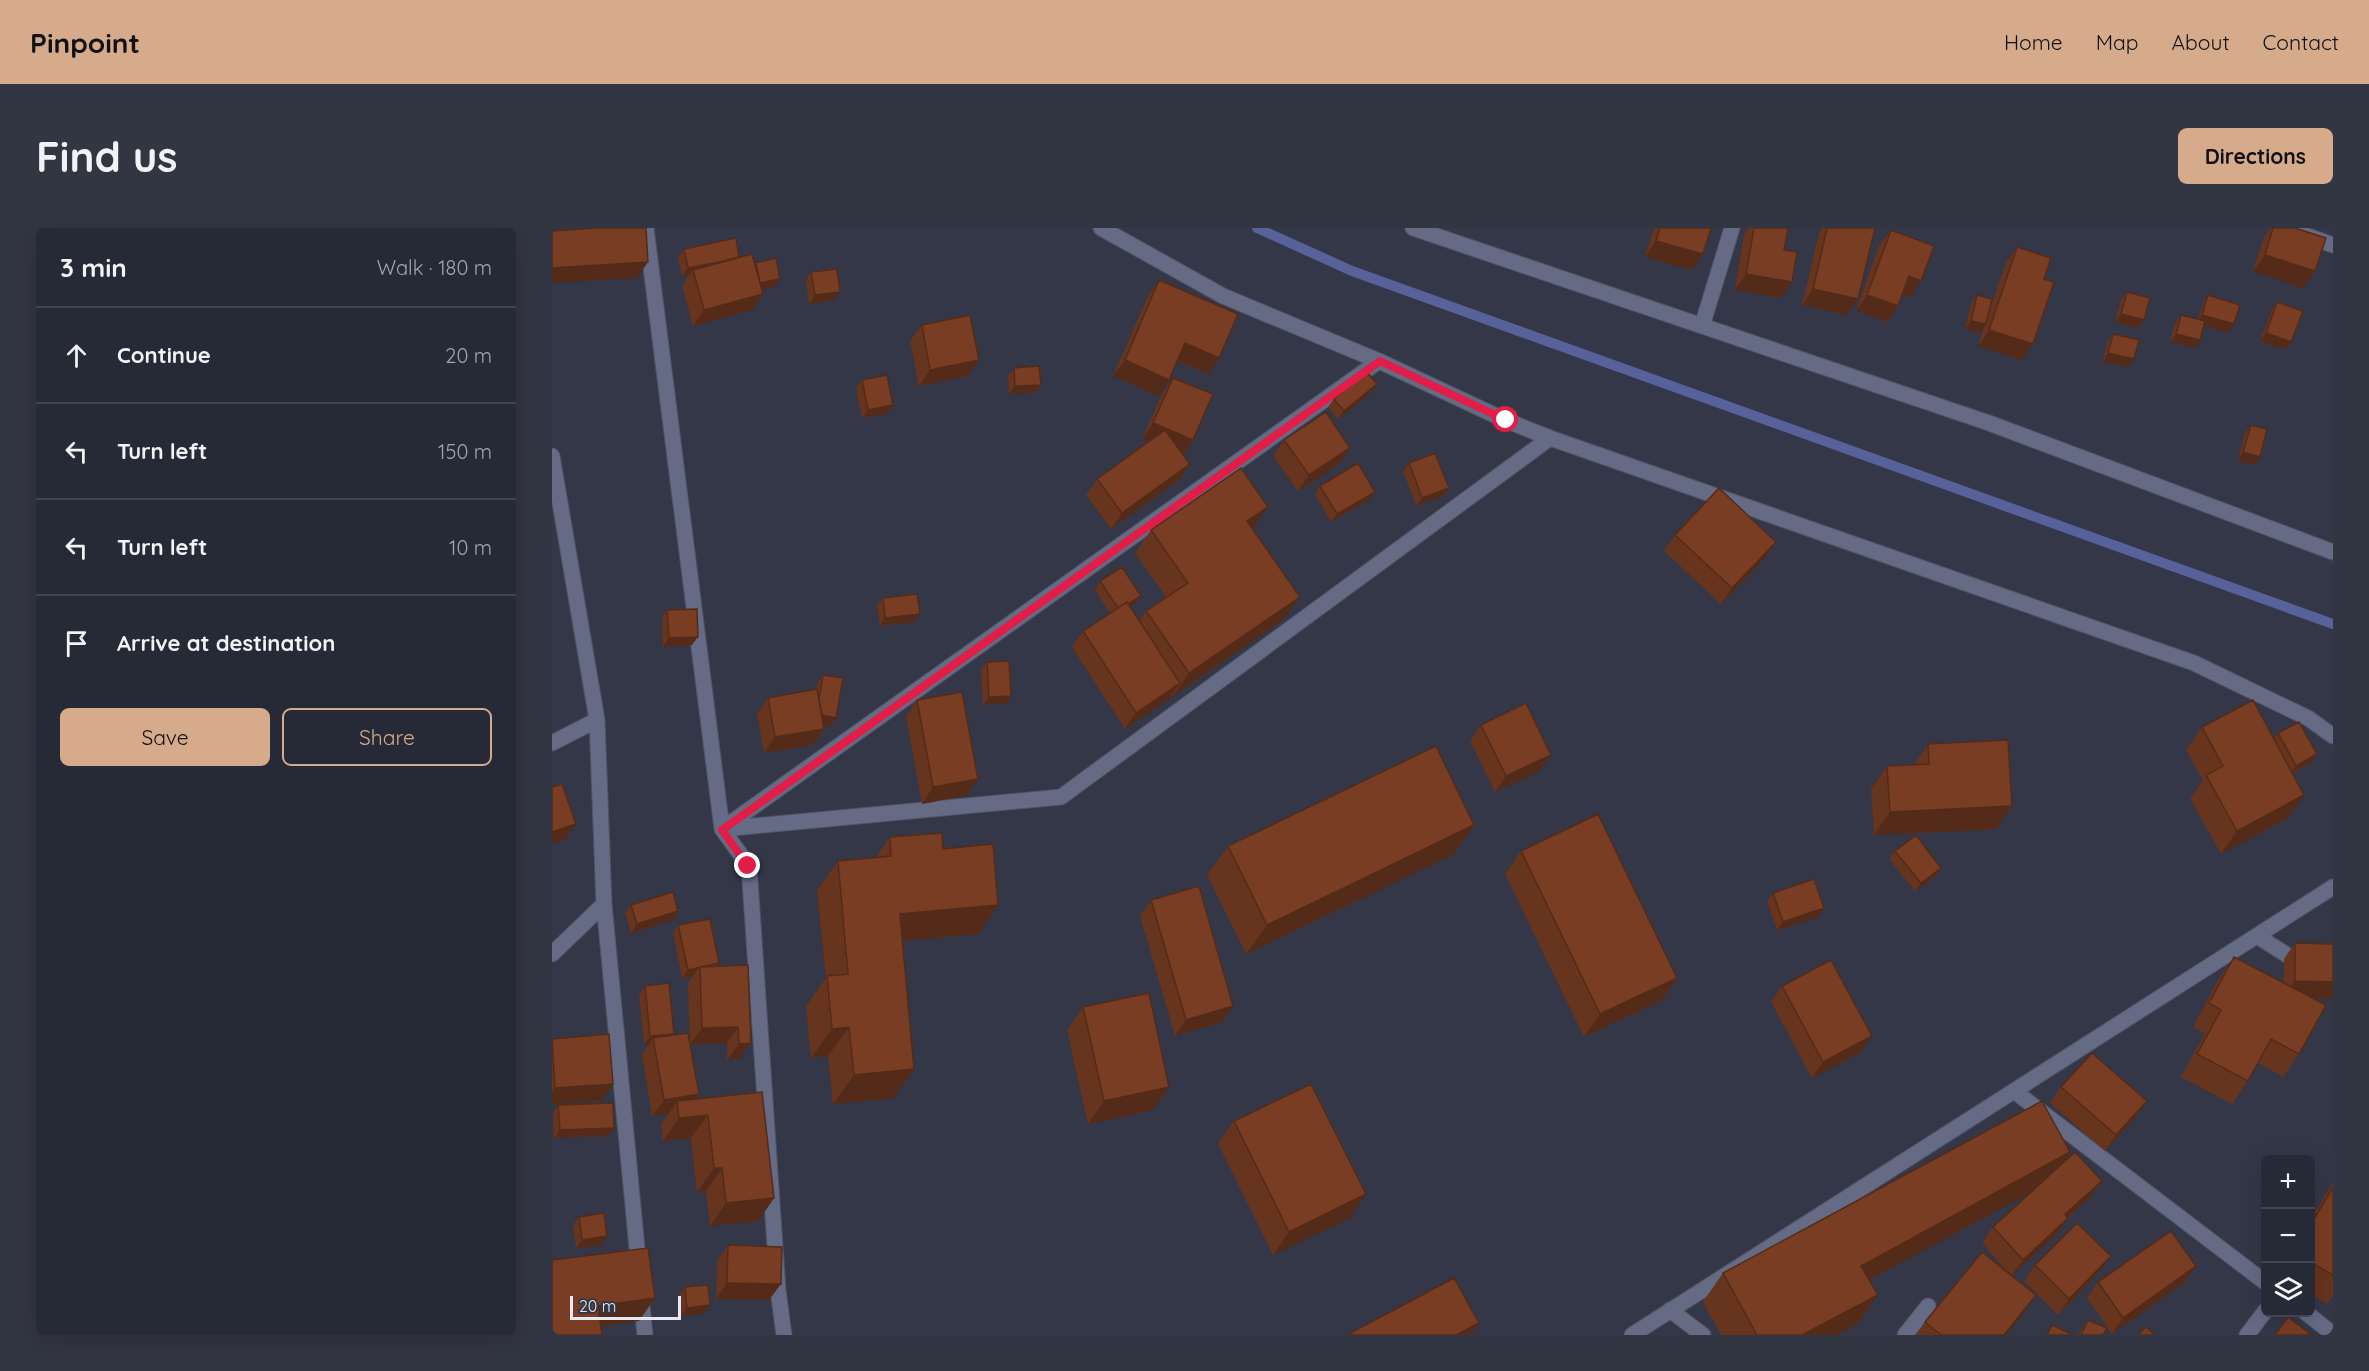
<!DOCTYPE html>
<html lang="en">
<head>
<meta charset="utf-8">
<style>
	body { margin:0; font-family:Quicksand,sans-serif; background:#323542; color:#f1f3f6 }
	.controls { position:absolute; right:18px; bottom:18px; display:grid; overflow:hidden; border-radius:9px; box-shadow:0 6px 24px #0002 }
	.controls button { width:54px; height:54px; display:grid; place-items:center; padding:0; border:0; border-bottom:2px solid #424551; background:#262936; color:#f1f3f6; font:30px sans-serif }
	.scale { position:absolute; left:18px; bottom:15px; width:111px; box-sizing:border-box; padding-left:6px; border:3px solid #e6e8f3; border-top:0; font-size:16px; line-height:21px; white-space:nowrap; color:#e6e8f3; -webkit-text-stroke:4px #333748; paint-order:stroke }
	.stop { position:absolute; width:18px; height:18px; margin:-14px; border:4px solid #e11d48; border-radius:50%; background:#fff }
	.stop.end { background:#e11d48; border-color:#fff; box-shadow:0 2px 6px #0008 }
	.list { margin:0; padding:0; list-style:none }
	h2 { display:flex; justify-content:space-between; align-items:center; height:78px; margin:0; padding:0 24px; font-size:26px }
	h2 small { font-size:20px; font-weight:400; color:#a4a6ad }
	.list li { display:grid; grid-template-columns:39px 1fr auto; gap:18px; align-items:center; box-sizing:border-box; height:96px; padding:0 24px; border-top:2px solid #424551 }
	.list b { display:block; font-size:22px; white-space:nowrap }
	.list em { font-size:20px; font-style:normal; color:#a4a6ad }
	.actions { display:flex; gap:12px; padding:18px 24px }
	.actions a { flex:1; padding:14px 0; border:2px solid #d6ab8b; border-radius:9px; text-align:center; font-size:21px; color:#d6ab8b }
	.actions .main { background:#d6ab8b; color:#111 }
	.icon { flex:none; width:33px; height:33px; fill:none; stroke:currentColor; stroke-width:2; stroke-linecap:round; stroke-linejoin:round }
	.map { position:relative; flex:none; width:1781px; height:1107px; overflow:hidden; border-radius:9px }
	header { display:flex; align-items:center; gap:36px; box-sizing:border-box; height:84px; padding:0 30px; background:#d6ab8b; color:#111 }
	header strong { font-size:28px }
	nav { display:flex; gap:33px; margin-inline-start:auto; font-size:21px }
	.intro { display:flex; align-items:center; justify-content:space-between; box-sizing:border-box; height:144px; padding:0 36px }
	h1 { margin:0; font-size:42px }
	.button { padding:15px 27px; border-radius:9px; background:#d6ab8b; color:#111; font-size:21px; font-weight:700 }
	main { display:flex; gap:36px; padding:0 36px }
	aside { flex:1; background:#262936; border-radius:9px; box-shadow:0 6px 24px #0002 }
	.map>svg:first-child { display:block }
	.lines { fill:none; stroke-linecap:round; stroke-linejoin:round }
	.stream { stroke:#57619a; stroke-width:10 }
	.minor-casing { stroke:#505363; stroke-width:17 }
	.minor { stroke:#656b85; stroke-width:15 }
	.wall { fill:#67341e }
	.shaded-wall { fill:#542b18 }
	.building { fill:#783d23; stroke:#542b18; stroke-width:1.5 }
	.route { stroke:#e11d48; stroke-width:8 }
</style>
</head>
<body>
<header>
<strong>Pinpoint</strong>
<nav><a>Home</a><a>Map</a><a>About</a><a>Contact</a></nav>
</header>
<div class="intro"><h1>Find us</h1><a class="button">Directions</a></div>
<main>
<aside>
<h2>3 min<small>Walk · 180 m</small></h2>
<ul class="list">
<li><svg class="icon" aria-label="ahead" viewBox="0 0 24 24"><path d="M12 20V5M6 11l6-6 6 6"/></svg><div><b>Continue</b></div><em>20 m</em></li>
<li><svg class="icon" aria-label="left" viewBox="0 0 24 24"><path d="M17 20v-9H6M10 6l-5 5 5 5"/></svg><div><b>Turn left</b></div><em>150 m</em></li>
<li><svg class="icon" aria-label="left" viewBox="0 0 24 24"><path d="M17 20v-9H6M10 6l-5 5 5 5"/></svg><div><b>Turn left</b></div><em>10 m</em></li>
<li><svg class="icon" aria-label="arrive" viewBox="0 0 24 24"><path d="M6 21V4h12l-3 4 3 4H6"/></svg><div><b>Arrive at destination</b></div></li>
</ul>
<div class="actions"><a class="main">Save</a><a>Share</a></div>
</aside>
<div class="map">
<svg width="1781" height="1107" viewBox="0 0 1781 1107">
	<rect width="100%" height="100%" fill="#333748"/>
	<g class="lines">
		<path class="stream" d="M705,0l95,43 981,353"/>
		<defs>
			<path id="minor" d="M94,0l76,601 339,-32 489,-359
				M549,0l122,68 156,65 126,59 45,18 644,225 114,55 25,18
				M861,0l576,195 344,129
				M1733,0l48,17
				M1150,98l30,-98
				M0,228l45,264 7,184 35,365
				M0,515l45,-23
				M1705,708l76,48
				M0,726l52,-50
				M1462,863l252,192
				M89,1068l4,39
				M1118,1082l33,25
				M1753,1084l28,22
				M232,1107l-6,-45 -29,-424 -27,-37 657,-468
				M1080,1107l701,-448
				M1353,1107l23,-29
				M1695,1107l19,-25"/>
		</defs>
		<use href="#minor" class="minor-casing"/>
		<use href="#minor" class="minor"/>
	</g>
	<path class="wall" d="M1102,0h57l-8,26 -11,16 -47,-13z
		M1197,0h39l-4,22 -3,48 -46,-8 9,-55z
		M1270,0h53l-28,87 -45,-10 17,-72z
		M1719,0h24l20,43 -12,17 -50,-17 11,-34z
		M1339,2l30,51 -11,16 -7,-3 -5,12 -11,16 -31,-11 23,-65z
		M1465,19l27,32 -22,81 -44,-14 6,-18 -3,5 -16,-4 6,-25 6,-9 12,17 17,-49z
		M132,21l55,8 16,7 1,-1 18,25 -12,2 1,4 -11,16 -59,16 -11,-40 7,-11 -7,1 -4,-19z
		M259,44l23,28 -25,4 -3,-24z
		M607,52l60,78 -11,16 -31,-13 -19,35 -45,-20 35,-80z
		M1575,64l17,28 -6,8 -23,-6 6,-22z
		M1656,67l20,38 -24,-8 -4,15 -5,8 -25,-6 5,-19 6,-8 17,4 5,-15z
		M1725,74l9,48 -26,-9 12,-31z
		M370,97l46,51 -49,10 -9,-45z
		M1561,106l15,33 -25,-5 4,-19z
		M462,140l21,25 -26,1 -1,-18z
		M621,150l20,62 -10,15 7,9 -11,16 -68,49 -25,-34 11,-16 52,-37 -7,-2 20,-46z
		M310,152l31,25 -5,8 -26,5 -6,-30z
		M825,156l-6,9 -33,26 -10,-12 6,-8z
		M1699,197l9,32 -6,8 -16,-4 7,-28z
		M732,212l55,24 -41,27 -25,-35z
		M857,235l40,25 -6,8 -27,10 -13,-35z
		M768,258l55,6 -6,8 -38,22 -16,-28z
		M701,301l30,91 -110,76 -1,-1 -3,4 -44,30 -53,-82 11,-16 27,-18 -15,-23 5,-9 35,23 -5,3 9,14 7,-10 20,-14 -31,-44 16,-23z
		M1123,307l101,7 -11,16 -44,46 -57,-53z
		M331,370l37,16 -6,8 -34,4 -3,-20z
		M115,382l25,35 -29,2 -1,-29z
		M435,434l18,42 -22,1 -2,-35z
		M271,447l13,43 -5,8 -8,-1 1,4 -11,16 -49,8 -7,-39 11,-16 48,-9 1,-5z
		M365,472l50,95 -45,9 -16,-88z
		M929,497l59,46 -45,21 -25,-51z
		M1650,499l72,12 4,-6 33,30 -18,10 -5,45 -67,36 -31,-56 13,-18 -17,-30z
		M1376,516l84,62 -16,23 -122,6 -3,-46 16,-23 27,-1z
		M922,597l-20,29 -208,100 -39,-79 21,-29z
		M338,609l53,12 35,85 -76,7 12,128 -20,29 -61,6 -5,-48 -17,2 -5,-52 20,-28 -9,-88 21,-29 38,-4z
		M969,623l156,127 -16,23 -77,36 -79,-163z
		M1343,623l41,25 -21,15 -26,-32z
		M1221,665l46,24 -42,13 -10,-29z
		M599,672l71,122 -47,14 -35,-120z
		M79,677l47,6 -5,9 -42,13 -6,-20z
		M126,697l41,38 -2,3 31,-1 -9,94 -12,1v-17l-37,1 -2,-61 5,-7 -11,2 -9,-45z
		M1743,715l38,1v54l-22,-1 -12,57 -16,23 -25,-14 -10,18 -16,23 -51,-27 24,-44 -12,-6 25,-47 16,-23 50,26v-24z
		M93,758l29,48 -1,1 26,59 -4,5 79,99 -16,23 -48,5 -4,-35 -9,1 -6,-54 -28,3 -2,-17 8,-11 -17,3 -10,-62 7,-10h-5l-5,-50z
		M1230,758l79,66 -49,26 -41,-76z
		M531,779l70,103 -65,14 -21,-94z
		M0,811l61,45 -11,16 -50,4z
		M1509,859l86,14 -12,16 -30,34 -55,-48z
		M6,877l50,31 -54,2 -1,-25z
		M682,893l116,97 -77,37 -55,-111z
		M1511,936l39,17 -12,16 -22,21 -11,16 -46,42 -29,-33 11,-16 39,-36 -163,88 9,16 -21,29 -21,11h-115l-18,-33 20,-29z
		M1781,954v114l-6,8 -17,-10v-73z
		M27,989l22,28 -25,3 -3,-23z
		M176,1017l41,55 -53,-1 1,-38z
		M1483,1037l64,7 -41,43 -34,-34z
		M1546,1054h87l-73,52 -25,-36z
		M133,1059l19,26 -23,3 -2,-21z
		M1484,1067l-30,40h-90l9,-13z
		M1536,1092l15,15h-25z"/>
	<path class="shaded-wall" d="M1104,13l47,13 -11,16 -47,-13z
		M1713,27l50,16 -12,17 -50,-17z
		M188,30l-47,12 -4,5 -7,1 6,-8z
		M96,34l-11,16 -85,5v-15z
		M1194,46l46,8 -11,16 -46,-8z
		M1357,48l12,5 -11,16 -12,-5z
		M228,51l-6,9 -19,3 5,-8z
		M1261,61l45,10 -11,16 -45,-10z
		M288,64l-6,8 -25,4 6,-9z
		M211,66l-11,16 -59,16 11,-16z
		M1315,67l31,11 -11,16 -31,-11z
		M1569,86l23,6 -6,8 -23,-6z
		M1650,87l32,9 -6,9 -31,-10z
		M1419,93l15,3 -5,9 -16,-4z
		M1437,102l44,14 -11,16 -44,-14z
		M1714,105l25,9 -5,8 -26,-9z
		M1624,106l24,6 -5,8 -25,-6z
		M633,115l34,15 -11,16 -34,-15z
		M1556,125l26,6 -6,8 -25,-5z
		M427,132l-11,16 -49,10 11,-16z
		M573,132l44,20 -11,16 -45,-20z
		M825,156l-6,9 -33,26 6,-8z
		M489,157l-6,8 -26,1 6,-8z
		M341,177l-5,8 -26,5 6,-8z
		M601,195l40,17 -11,16 -40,-16z
		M798,220l-11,16 -41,27 11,-16z
		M1691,224l17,5 -6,8 -16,-4z
		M638,236l-11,16 -68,49 11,-16z
		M897,260l-6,8 -27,10 6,-8z
		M823,264l-6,8 -38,22 6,-8z
		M716,279l-16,23 -5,-9z
		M1224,314l-11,16 -44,46 11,-16z
		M589,368l-6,8 -21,14 6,-8z
		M748,369l-17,23 -110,76 16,-23z
		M368,386l-6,8 -34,4 5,-8z
		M146,409l-6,8 -29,2 6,-9z
		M628,455l-11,16 -44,30 11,-16z
		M459,468l-6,8 -22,1 6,-8z
		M265,486l19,4 -5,8 -20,-3z
		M272,501l-11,16 -49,8 11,-16z
		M1765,526l-6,9 -21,11 6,-8z
		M999,527l-11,16 -45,21 11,-16z
		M426,551l-11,16 -45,9 11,-17z
		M1752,567l-16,23 -67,36 16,-23z
		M1460,578l-16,23 -122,6 16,-23z
		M24,596l-12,16 -12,4v-12z
		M922,597l-20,29 -208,100 21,-29z
		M1389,640l-5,8 -21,15 6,-8z
		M446,677l-20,29 -99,9 21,-29z
		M1272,680l-5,9 -42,13 6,-8z
		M126,683l-5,9 -42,13 6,-9z
		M147,739l-6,9 -11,2 6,-8z
		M1125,750l-16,23 -77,36 16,-23z
		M1743,753l38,1v16l-49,-1z
		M681,778l-11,16 -47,14 11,-16z
		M186,799l-11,16 -37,1 12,-16z
		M297,799l-21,29 -17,2 21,-29z
		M122,806l-6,8 -15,-4 -4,6h-5l6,-8z
		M1320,808l-11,16 -49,26 11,-16z
		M199,815l-12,16 -12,1 12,-16z
		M362,841l-20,29 -61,6 21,-29z
		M61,856l-11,16 -50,4v-11l3,-5z
		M617,859l-16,23 -65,14 16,-23z
		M147,866l-11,16 -11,-9 -8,12 -17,3 12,-16z
		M1595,873l-12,16 -30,34 11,-16z
		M156,887l-17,23 -28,3 16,-23z
		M62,900l-6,8 -54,2 6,-8z
		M1518,924l-20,30 -209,113 20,-29z
		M162,940h8l-16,23 -9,1z
		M1550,953l-12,16 -37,34 12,-17z
		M814,966l-16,24 -77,37 16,-23z
		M222,970l-16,23 -48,5 16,-23z
		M1516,990l-11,16 -46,42 12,-16z
		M55,1008l-6,9 -25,3 6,-8z
		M1559,1028l-12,16 -41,43 11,-16z
		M1644,1038l-11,16 -73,52 11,-16z
		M175,1055l54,1 -12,16 -53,-1z
		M1326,1067l-21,29 -21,11h-34z
		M1484,1067l-16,23 -14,17h-2z
		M103,1070l-16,23 -57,8 16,-23z
		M158,1077l-6,8 -23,3 6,-8z
		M927,1095l-9,12h-14z"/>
	<path class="building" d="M45,0h49l2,34 -96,6v-37z
		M1108,0h51l-8,26 -47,-13z
		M1202,0h34l-4,22 13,2 -5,30 -46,-8z
		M1275,0h48l-17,71 -45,-10z
		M1721,0h22l31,10 -11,33 -50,-16z
		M1339,2l43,16 -13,35 -12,-5 -11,30 -31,-11z
		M184,10l3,19 -15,4 -36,7 -4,-19z
		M1465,19l34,11 -7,21 10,3 -21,62 -44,-14z
		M200,26l11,40 -59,16 -11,-40z
		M224,30l4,21 -20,4 -4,-20z
		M285,41l3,23 -25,3 -4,-23z
		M607,52l79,34 -19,44 -34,-15 -16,37 -44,-20z
		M1575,64l23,6 -6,22 -23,-6z
		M1425,67l15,4 -6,25 -15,-3z
		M1656,67l32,10 -6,19 -32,-9z
		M1725,74l26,9 -12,31 -25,-9z
		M418,87l9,45 -49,10 -8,-45z
		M1629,87l24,6 -5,19 -24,-6z
		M1561,106l26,6 -5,19 -26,-6z
		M487,138l2,19 -26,1 -1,-18z
		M815,144l10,12 -33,27 -10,-12z
		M335,147l6,30 -25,5 -6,-30z
		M621,150l40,16 -20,46 -40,-17z
		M774,184l24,36 -41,27 -25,-35z
		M1699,197l16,4 -7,28 -17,-5z
		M613,202l25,34 -68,49 -25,-34z
		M883,225l14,35 -27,10 -13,-35z
		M806,235l17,29 -38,22 -17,-28z
		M689,240l27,39 -21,14 53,76 -111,76 -43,-62 42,-28 -37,-53z
		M1167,260l57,54 -44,46 -57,-53z
		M570,339l19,29 -13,8 -1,-2 -9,6 -18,-27z
		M365,366l3,20 -35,4 -2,-20z
		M575,374l53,81 -44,30 -53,-82z
		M145,381l1,28 -29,1 -2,-28z
		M457,433l2,35 -22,1 -2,-35z
		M271,447l20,3 -7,40 -14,-3 -3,-16z
		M265,461l7,40 -49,8 -7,-39z
		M410,464l16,87 -45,8 -16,-87z
		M1701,472l51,95 -67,36 -31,-56 17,-9 -21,-39z
		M974,475l25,52 -45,21 -25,-51z
		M1747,494l18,32 -21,12 -18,-33z
		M1456,512l4,66 -122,6 -3,-46 42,-2 -1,-20z
		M884,518l38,79 -207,100 -39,-79z
		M10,556l14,40 -24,8v-45z
		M1046,586l79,164 -77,36 -79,-163z
		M390,605l1,16 50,-5 5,61 -98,9 14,155 -60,6 -5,-48 -17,2 -5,-53 21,-2 -10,-113 53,-5 -1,-19z
		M1364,607l25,33 -20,15 -26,-32z
		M1262,651l10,29 -41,14 -10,-29z
		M647,658l34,120 -47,14 -35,-120z
		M121,664l5,19 -41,13 -6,-19z
		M158,691l9,44 -31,7 -10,-45z
		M1743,715l38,1v38l-38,-1z
		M1682,729l92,48 -27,49 -28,-15 -23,42 -51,-27 24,-44 -12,-7z
		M1279,732l41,76 -49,26 -41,-76z
		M196,737l3,78 -12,1 -1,-17 -36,1 -2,-61z
		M117,755l5,51 -24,2 -5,-50z
		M597,765l20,94 -65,14 -21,-94z
		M136,805l11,61 -35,6 -11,-62z
		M57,806l4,50 -58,4 -3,-49z
		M1540,825l55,48 -31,34 -55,-48z
		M759,856l55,110 -77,38 -55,-111z
		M210,864l12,106 -48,5 -4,-35h-8l-6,-53 -29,3 -2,-17z
		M1490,873l28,51 -209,114 17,29 -76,40h-45l-34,-62z
		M61,875l1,25 -54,2 -2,-25z
		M1523,924l27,29 -37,33 3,4 -45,42 -30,-33z
		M1781,959v88l-23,-13v-36z
		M52,985l3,23 -25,4 -3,-23z
		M1525,995l34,33 -42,43 -34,-34z
		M1619,1003l25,35 -73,52 -25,-36z
		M176,1017l54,2 -1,37 -54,-1z
		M96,1020l7,50 -57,8 4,29h-50v-75z
		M1430,1024l54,43 -32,40h-63l-16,-13z
		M902,1050l25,45 -23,12h-109z
		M156,1057l2,20 -23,3 -2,-21z
		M1736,1089l24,18h-37z
		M1536,1092l19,8 -4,7h-22z
		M1500,1097l21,10h-26z
		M1594,1099l9,8h-17z"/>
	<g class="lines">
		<path class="route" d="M196,638l-26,-36 658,-469 126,59"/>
	</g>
</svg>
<div class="controls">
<button>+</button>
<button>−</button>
<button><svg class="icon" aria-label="layers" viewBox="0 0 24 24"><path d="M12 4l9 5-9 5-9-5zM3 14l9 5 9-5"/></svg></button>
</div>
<div class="scale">20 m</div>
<div class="stop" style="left:954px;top:192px"></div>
<div class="stop end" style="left:196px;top:638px"></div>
</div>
</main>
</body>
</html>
